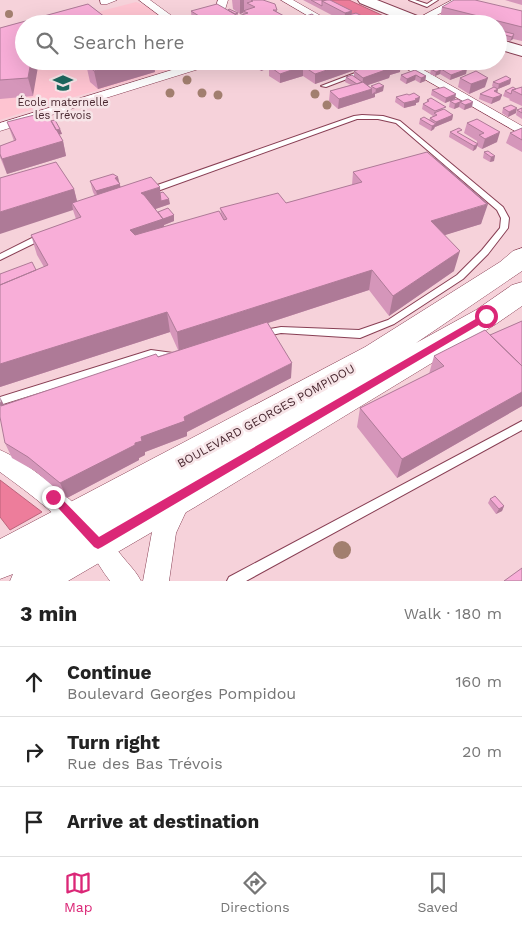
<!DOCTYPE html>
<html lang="en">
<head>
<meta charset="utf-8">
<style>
	body { margin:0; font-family:"Work Sans",sans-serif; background:#f6f6f6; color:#222 }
	.stop { position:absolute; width:15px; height:15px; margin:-11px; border:4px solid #db2777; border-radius:50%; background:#fff }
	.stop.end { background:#db2777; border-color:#fff; box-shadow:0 1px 5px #0008 }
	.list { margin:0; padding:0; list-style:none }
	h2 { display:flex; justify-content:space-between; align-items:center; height:65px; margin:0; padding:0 20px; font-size:21px }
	h2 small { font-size:16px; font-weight:400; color:#767676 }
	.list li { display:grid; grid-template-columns:32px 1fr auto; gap:15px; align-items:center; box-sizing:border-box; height:70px; padding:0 20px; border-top:1px solid #e0e0e0 }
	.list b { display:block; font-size:19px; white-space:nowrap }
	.list p { margin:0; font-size:16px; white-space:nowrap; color:#767676 }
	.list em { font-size:16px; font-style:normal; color:#767676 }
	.icon { flex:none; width:28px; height:28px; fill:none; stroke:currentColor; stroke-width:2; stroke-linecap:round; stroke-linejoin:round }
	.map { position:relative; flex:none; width:522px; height:581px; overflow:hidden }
	.search { position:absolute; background:#fff; box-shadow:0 5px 20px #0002; left:15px; right:15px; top:15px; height:55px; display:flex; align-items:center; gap:12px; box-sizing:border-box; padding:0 18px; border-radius:28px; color:#767676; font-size:19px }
	.sheet { height:275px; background:#fff }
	nav { display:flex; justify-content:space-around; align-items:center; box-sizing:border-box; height:70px; border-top:1px solid #e0e0e0; background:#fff; font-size:14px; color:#767676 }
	nav a { display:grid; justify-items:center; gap:2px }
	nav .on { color:#db2777 }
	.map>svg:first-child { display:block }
	.built { fill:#fec4d1 }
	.water { fill:#ed7d9b; stroke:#bc637b }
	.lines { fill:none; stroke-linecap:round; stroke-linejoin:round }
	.lane-casing { stroke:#883f54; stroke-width:2 }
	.street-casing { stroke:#883f54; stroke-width:1 }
	.secondary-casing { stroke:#883f54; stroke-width:2 }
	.primary-casing { stroke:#883f54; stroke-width:1 }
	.lane { fill:#fff; fill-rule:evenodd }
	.street { fill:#fff; fill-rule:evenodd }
	.secondary { fill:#fff; fill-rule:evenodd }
	.primary { fill:#fff; fill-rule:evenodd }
	.tree { fill:#a27f6f }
	.wall { fill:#d596ba }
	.shaded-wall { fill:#ae7a97 }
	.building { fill:#f8aed8; stroke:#ae7a97 }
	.route { fill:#db2777 }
	.labels { text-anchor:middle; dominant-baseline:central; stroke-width:5; stroke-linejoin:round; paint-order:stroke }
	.far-poi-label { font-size:11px; fill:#48272f; stroke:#f7e5e8 }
	.street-label { font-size:12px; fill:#48272f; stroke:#f7e5e8 }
</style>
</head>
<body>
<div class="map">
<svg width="522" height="581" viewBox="0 0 522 581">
	<rect width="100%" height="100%" fill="#f6d2da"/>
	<path class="built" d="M136,2l13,5 24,17h-122z
		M0,37l24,24h178l-153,43 -49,16z"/>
	<path class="water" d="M321,0h28l52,24h-29z
		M0,480l42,32 -32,18 -10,-13z"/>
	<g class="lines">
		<defs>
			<path id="lane" d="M409,0h6l12,4 6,-4h5l-11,7z
				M363,70l5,1 -42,16 -5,-1z
				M362,115l21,1 17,5 103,86 6,11 -1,10 -20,26 -25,25 -69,45 -34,14 -79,-5 -19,4 -3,-2 -2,-2 2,-2 22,-4 78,3 29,-10 69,-45 25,-25 18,-22 1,-10 -4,-8 -101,-87 -18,-4h-21l-205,74h-3l-4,-2 1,-2 208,-73z
				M42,233l3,1 1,2 -1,2 -45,22v-6z
				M151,350l22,3 3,1 2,3 -2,3 -3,1 -22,-3 -151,47v-8z
				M522,421v9l-276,151h-19l2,-4z"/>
			<path id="street" d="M100,0h17l-10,4h-6z
				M139,0h11l33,24h-12z
				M218,0h10l-5,16 -21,8h-15l27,-12z
				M281,0h12l42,24h-13z
				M452,0h13l-43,23 -5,1 -4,-3z
				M201,61h19l-2,2 -218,68v-8z
				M393,61h15l114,65v9z
				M0,450c12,5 23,13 33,20 35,25 63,53 89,86 7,9 14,15 19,25h-31c-8,-10 -14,-22 -22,-32 -25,-30 -56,-54 -88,-77z
				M178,492l8,3 4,8 -14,30 -7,48h-26l9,-49 18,-37z"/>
			<path id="secondary" d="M358,0h19l53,21 2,3h-21l-51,-21z
				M498,39l24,7v10l-24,-7z"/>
			<path id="primary" d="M522,248v23l-106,72 60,-33 36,-25 10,-3v24l-26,18 -301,183 -127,74h-58l3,-7 -13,5v-40l365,-192 135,-85 13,-11z"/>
		</defs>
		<use href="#lane" class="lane-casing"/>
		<use href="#street" class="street-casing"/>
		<use href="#secondary" class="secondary-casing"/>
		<use href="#primary" class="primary-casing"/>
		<use href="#lane" class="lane"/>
		<use href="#street" class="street"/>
		<use href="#secondary" class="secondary"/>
		<use href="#primary" class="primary"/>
	</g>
	<g class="tree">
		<circle cx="9" cy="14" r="4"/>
		<circle cx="187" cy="80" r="4.5"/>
		<circle cx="170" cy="93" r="4.5"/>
		<circle cx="202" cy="93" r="4.5"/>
		<circle cx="315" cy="94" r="4.5"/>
		<circle cx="218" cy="95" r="4.5"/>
		<circle cx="327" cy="105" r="4.5"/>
		<circle cx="342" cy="550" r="9"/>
	</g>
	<path class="wall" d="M232,0h31l14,10v2l7,4v8h-92l-1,-13 37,-1 10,3v3l5,-1v-2l-3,1 -7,-5z
		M303,0h18l31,11 -1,3 18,10h-25l1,-2z
		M505,0h17v5z
		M88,4l26,20h-90l9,72 -33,3v-71z
		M442,7l80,4v30l-9,-2 -3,2 -12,-3v-14l-54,-1v-2l-4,-1z
		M316,17v4l-6,3h-13v-5z
		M245,61h136l-66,23 -12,-8 -23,7 -11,-7v-8l-8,3z
		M416,61h24l-1,4 -11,4 -12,-6z
		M86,64l69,8 -57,17 -8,-7z
		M431,69h12l23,5 -16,6 -10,-6 -5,2 -5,-2z
		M415,70l11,6 -1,5 -5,2 -5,-3 -9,4 -6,-4 1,-5z
		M354,71l46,1 -10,3 -1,3 -21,7 3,3v-2l12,5 -8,3v3l-37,12 -9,-8 1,-10 21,-6 -6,-3 1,-5 8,-1z
		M460,78l25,9 -16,7 -11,-7z
		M511,79l-1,5 -12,5 -1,3 5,3 -2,5 -9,4 -12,-5 1,-5 13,-7 -1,-1 1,-4z
		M522,87v19l-13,-6 1,-1 -7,-3 2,-5 11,-2z
		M432,90l23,9 -10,4 -14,-8z
		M409,95l10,7 -3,1v2l-12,3 -9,-6 1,-5z
		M457,99l15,8 -8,3 -5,-3 -5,2 -5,-2 1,-6z
		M427,100l26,15 -1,5 -17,7 -1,2 -3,2 -12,-7 1,-5 9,1 1,-2 3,-2 -11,-7 1,-5 4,-2z
		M503,108l13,5 -8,4 -6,-4z
		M522,108v11l-6,-4 1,-5z
		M477,119l20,23 -15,7 -5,-3 -1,3 -3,2 -24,-14 1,-5 27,11v-2l-13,-8 3,-10z
		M51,121l9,8 2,5h-3l4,7 3,15 -59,18 -7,-17v-11l14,-5 -7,-19z
		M522,128v24l-16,-9 4,-10z
		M488,151l6,10 -4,1 -7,-4 1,-6z
		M353,172l132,43h-2l-2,9 -37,11 10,36 -65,45 -20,-26 -101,33 23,55 -104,54v4l-42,16v3l-6,3v2l-72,38 -32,-27 -23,-13 -7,-15 -1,-38 174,-55 -8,-18 -170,55v-113l36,-4 8,-3 -7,-12 -6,-20 45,-16 -3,-9 -72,-32 73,11 3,13 18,-6 -2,-4 -3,-11 29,2 2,4 39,6 10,11 -15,5 3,3 16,3v6l-10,4v2l57,-13 -1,-6 66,-5 66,-18z
		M522,321v85l-125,72 -40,-51 3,-19 69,-34 5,-18 56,-21z
		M490,499l14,7 -2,5 -6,3 -8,-11z"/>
	<path class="shaded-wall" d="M240,0h4v12l-1,-1v2l-3,1z
		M352,11l-1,8 -6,-3v6h-1l1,-9z
		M284,16v8h-11v-5z
		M316,17v4l-6,3h-4v-3z
		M370,20l-1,4h-10z
		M335,21v3h-9z
		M514,34l-1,5 -3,2 2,-4z
		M31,61h8l-6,35 -5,-18z
		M129,61h25l1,11 -57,17 -4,-18z
		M261,61h25l-17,5v2l-8,3z
		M354,61h27l-66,23v-10z
		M437,61h3l-1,4 -11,4 1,-5z
		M401,63l-1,9 -10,3 -1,3 -27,9 1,-9 24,-12z
		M303,66v10l-23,7v-9z
		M441,69l-1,5 -5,2 1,-4z
		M467,69l-1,5 -16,6 1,-5z
		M416,75l-1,5 -9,4 1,-5z
		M426,76l-1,5 -5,2 1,-5z
		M488,78l-3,9 -16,7 2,-10z
		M511,79l-1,5 -12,5 -1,5 -3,-3 4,-2 1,-5z
		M384,86l-1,5 -8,3 1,-5z
		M372,89v5l3,-2v5l-37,12 1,-10z
		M456,94l-1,5 -10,4 1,-5z
		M502,95l-2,5 -9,4 2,-6z
		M420,97l-1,5 -3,1v2l-12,3v-5z
		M460,102l-1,5 -5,2 1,-5z
		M473,102l-1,5 -8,3 1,-5z
		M517,108l-1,5 -8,4 1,-5z
		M453,115l-1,5 -17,7 1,-5z
		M436,124l-2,5 -3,2 1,-5z
		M60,129l2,5 -8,2 -1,-5z
		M500,132l-3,10 -15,7 3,-10z
		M63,141l3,15 -59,18 -5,-15z
		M478,144l-2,5 -3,2 1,-5z
		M495,156l-1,5 -4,1 1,-5z
		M118,177l4,17 -23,8 -3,-11z
		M160,187l1,14 8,-2 1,5 -26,9 -3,-20z
		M74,189l5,20 -7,-6 1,7 -73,24v-22z
		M488,204l-7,20 -55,17 5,-20z
		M174,215v6l-10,4 2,13 -32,12 -4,-20z
		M460,251l-6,20 -65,45 4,-20z
		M372,270l-3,20 -190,62 -2,-20z
		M167,312l3,20 -170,55v-23z
		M292,363l-1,15 -104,54v4l-42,16v3l-6,3v2l-72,38 -7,-15 75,-40 6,-6 43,-20z
		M522,392v14l-125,72 5,-19z
		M0,397l6,12 -5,-3z
		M504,506l-2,5 -6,3 3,-5z"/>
	<path class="building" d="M251,0h12l12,4 2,6h-4l11,6 -11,3 8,5h-69l-21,-13 26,-7 21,12 10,-3 -5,-2 12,-4 -8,-4 6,-2z
		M311,0h10l2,1h-1v5z
		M327,0h3l22,11 -7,2 -23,-12z
		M454,0h21l47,11v16l-80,-20z
		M88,4l26,20h-44l-1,-1 -45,1v37h7l-3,17 -28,2v-52z
		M229,9l9,4 -3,1 -7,-4z
		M356,13l14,7 -11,3 -14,-7z
		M312,14l4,3 -10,4 -9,-2z
		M448,17l27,7h-12l-18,-5z
		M331,19l4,2 -9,3h-13z
		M498,30l16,4 -2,3 -14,-4z
		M96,61h33l-35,10 -8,-7z
		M284,61h70l-39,13 -12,-8 -23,8 -11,-8z
		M384,61h14l3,2 -14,3 4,2 -28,10 -9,-7z
		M423,61h14l-8,3z
		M452,65l5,3 5,-2 5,3 -16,6 -10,-6z
		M438,66l5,3 -7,3 -5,-3z
		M415,70l11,6 -5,2 -5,-3 -9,4 -6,-4z
		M476,71l12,7 -17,6 -11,-6z
		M352,75l10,7 -5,2 -11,-7z
		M506,76l5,3 -12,5 -6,-2z
		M363,82l9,7 -33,10 -9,-8z
		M379,83l5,3 -8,3 -5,-3z
		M444,87l12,7 -10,4 -14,-8z
		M494,87l4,2 -4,2 8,4 -9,3 -13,-4z
		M513,87l3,2 -4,1 -1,4 -6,-3z
		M522,87v8l-10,-5z
		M414,93l6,4 -5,2 2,1 -13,3 -8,-6 11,-3 2,1z
		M431,98l15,9 -11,4 -12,-7 6,-3 -2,-1z
		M457,99l5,2 -7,3 -5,-3z
		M468,99l5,3 -8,3 -5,-3z
		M511,105l6,3 -8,4 -6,-4z
		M522,108v5l-5,-3z
		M444,109l9,6 -17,7 -6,-4 7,-3 -3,-2z
		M46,112l17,29 -61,18 -2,-5v-8l16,-6 -9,-18z
		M424,117l12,7 -4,2 -12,-7z
		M477,119l23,13 -15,7 -6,-4 5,-2 -17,-10z
		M55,120l5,9 -4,1 -5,-9z
		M459,128l3,2 -5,2 21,12 -4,2 -24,-14z
		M522,128v12l-12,-7z
		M488,151l7,5 -4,1 -7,-5z
		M427,152l60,52 -56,17 29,30 -67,45 -21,-26 -195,62 -10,-20 -167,52v-79l48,-20 -17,-30 50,-18 -9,-14 79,-26 9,10 -19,6 3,2 19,24 -33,11 5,5 84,-24 5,9 3,-1 -7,-11 58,-15 8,10 76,-21 -9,-10z
		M435,158l53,46h-1z
		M56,162l18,27 -74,23v-34z
		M113,174l5,3 -3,1 5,6 -24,7 -6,-10z
		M163,192l6,7 -8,2 -1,-8z
		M168,208l6,7 -11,4 -5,-7z
		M32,262l4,8 -36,15v-11z
		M522,321v45l-32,-31z
		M267,322l25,41 -108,54 1,4 -44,16 1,4 -7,2v2l-75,38 -32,-26 -23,-14 -5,-26v-15l1,4 155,-52 2,3z
		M485,330l37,36v26l-120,67 -42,-51 84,-42 -10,-10z
		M495,496l9,10 -5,3 -9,-10z
		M522,568v13h-18z"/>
	<path class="route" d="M486,313l3,1v5l-387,228 -4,2 -4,-2 -46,-50 1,-3h8l42,43z"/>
	<defs>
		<symbol id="school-bare" viewBox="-9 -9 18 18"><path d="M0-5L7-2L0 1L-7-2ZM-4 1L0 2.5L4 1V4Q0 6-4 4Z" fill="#1e685f" stroke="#f7e5e8" stroke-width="2.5" paint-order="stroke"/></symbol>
	</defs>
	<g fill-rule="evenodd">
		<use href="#school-bare" x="49" y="69" width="28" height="28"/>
	</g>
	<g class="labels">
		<g class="far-poi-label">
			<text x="63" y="102">École maternelle<tspan x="63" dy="13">les Trévois</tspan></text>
		</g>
		<g class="street-label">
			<text transform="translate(266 416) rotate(-29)">BOULEVARD GEORGES POMPIDOU</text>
		</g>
	</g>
</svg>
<div class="stop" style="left:486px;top:316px"></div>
<div class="stop end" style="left:53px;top:497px"></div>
<div class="search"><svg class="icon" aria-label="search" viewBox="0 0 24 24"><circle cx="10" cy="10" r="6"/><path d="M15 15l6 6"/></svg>Search here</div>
</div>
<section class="sheet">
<h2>3 min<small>Walk · 180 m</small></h2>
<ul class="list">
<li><svg class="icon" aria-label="ahead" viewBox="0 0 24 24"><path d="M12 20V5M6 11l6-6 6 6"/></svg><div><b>Continue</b><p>Boulevard Georges Pompidou</p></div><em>160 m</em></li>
<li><svg class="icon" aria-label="right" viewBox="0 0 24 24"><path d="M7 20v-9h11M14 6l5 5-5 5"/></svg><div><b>Turn right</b><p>Rue des Bas Trévois</p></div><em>20 m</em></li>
<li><svg class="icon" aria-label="arrive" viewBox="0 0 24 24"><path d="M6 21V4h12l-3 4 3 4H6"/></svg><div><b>Arrive at destination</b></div></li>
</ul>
</section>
<nav>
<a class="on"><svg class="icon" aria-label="map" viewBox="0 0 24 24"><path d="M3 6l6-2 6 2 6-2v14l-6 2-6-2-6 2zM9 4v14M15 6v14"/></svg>Map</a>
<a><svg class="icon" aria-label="directions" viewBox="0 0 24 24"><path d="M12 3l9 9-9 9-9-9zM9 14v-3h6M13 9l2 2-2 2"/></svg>Directions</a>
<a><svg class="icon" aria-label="saved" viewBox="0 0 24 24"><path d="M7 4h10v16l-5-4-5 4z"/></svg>Saved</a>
</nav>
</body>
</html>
